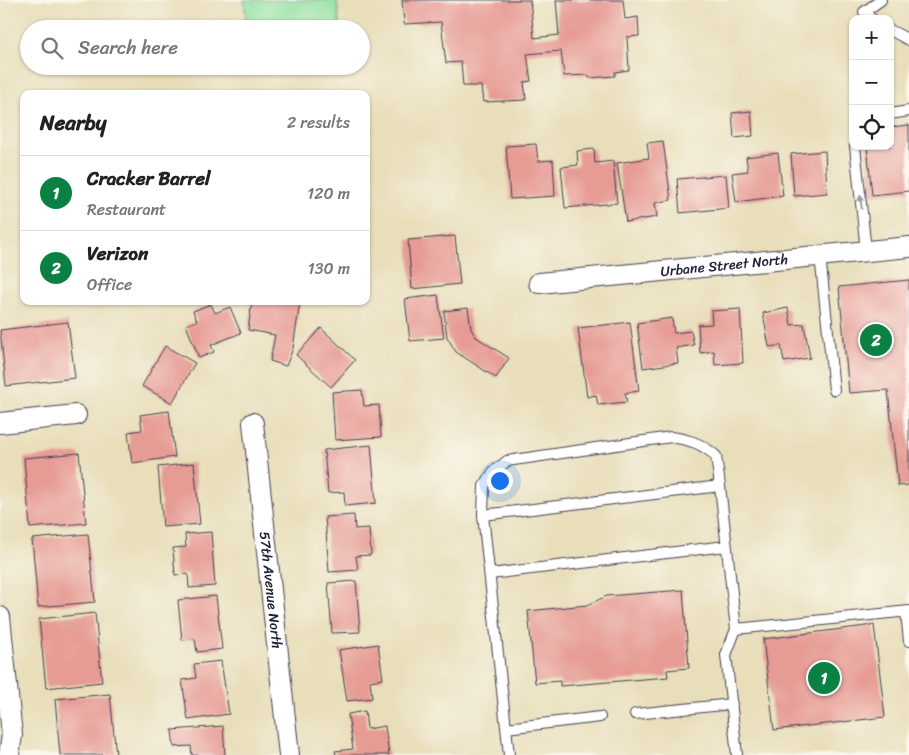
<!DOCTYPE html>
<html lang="en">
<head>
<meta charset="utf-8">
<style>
	body { margin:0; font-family:Sriracha,sans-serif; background:#f2f2f2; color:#222 }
	.controls { position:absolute; right:15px; top:15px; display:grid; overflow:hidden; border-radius:10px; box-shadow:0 1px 4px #0004 }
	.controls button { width:45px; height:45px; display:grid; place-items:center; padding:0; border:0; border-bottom:1px solid #e0e0e0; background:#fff; color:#222; font:25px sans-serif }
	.you { position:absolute; left:499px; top:480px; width:18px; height:18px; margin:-12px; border:4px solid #fff; border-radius:50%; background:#1a73e8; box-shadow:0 0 0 8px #1a73e833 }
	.badge { display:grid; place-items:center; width:32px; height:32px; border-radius:50%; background:#0b8043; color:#fff; font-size:16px; font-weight:700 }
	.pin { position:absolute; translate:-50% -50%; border:2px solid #fff; box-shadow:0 1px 5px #0006 }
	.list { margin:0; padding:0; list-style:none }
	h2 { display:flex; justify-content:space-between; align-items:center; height:65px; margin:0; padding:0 20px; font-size:21px }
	h2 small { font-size:16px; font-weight:400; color:#767676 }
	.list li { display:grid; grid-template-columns:32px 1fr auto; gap:15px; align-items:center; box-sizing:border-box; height:75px; padding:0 20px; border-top:1px solid #e0e0e0 }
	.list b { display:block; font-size:19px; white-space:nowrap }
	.list p { margin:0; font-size:16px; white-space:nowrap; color:#767676 }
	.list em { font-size:16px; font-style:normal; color:#767676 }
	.icon { flex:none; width:28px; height:28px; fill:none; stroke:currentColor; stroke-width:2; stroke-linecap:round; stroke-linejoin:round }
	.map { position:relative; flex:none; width:909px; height:755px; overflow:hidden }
	.search { position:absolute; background:#fff; box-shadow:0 1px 4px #0004; left:20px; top:20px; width:350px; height:55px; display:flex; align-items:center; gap:12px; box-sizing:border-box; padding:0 18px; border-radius:28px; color:#767676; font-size:19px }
	.panel { position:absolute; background:#fff; box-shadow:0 1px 4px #0004; left:20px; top:90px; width:350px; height:215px; border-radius:10px }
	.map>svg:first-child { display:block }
	.green { fill:#8de0a0; stroke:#58816e }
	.building { fill:#e69b94 }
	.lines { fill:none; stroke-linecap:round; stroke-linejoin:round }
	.lane-casing { stroke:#403e4e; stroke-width:12 }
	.street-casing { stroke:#403e4e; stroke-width:22 }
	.lane { stroke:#fff; stroke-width:10 }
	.street { stroke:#fff; stroke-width:20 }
	.oneway { fill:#9c9ca7 }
	.labels { text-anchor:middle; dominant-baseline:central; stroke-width:4; stroke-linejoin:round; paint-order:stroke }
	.street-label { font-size:14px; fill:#22223b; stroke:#fbf7ec }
</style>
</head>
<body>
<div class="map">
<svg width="909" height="755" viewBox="0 0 909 755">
	<rect width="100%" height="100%" fill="#fbf7ec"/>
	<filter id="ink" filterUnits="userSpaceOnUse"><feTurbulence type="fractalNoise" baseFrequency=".02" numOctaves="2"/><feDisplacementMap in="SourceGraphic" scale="10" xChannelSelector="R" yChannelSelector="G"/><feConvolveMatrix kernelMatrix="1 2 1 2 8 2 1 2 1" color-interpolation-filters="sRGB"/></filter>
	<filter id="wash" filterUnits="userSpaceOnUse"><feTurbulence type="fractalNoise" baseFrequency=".0096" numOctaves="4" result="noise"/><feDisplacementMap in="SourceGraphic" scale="20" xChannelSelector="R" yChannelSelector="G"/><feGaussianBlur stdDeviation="1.12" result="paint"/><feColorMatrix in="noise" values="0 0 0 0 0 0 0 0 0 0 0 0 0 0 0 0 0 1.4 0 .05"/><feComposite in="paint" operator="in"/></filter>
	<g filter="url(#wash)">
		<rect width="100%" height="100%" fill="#e8deba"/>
		<path class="green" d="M244,0h93l3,29h-93z"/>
		<g id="blocks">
			<path class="building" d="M402,0h128l4,38 25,-3 -3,-35h67l2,19 13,-2 1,19 -12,1 2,33 -14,2v4l-26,2 -1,-3 -24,1 -3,-25 -34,3 4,27 -7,1 2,18 -43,2 -2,-16h-18l-2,-24 -15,1 -5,-41 -37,2z
				M751,111l2,25 -19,2 -2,-25z
				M909,125v66l-37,4 -5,-49h23v-19z
				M663,141l8,59 -16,3 2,14 -31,5 -9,-59 32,-5 -2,-15z
				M536,144l2,17 15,-1 2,36 -45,3 -4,-53z
				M594,149l1,14 18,-2 4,42 -52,5 -4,-41 17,-2 -1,-14z
				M825,151l2,42 -33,3 -3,-42z
				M778,153l5,43 -47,6 -4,-29 16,-2 -2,-14z
				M726,175l3,33 -49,5 -3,-34z
				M455,236l5,48 -48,5 -4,-49z
				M909,280v205l-11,1 -10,-96 -39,3 -10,-106z
				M438,295l6,43 -34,3 -5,-42z
				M252,301l48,1 -7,46 -7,18 -16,-5 5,-26 -27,-5z
				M211,304l4,9 15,-6 11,26 -30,12 3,7 -15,6 -13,-33 11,-4 -4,-10z
				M468,308l3,21 5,8 33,21 -13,20 -40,-26 -9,-15 -3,-26z
				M788,308l3,17 13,-1 6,34 -26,4 -3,-17 -12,2 -6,-34z
				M740,309l3,54 -28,2 -1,-14 -14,2 -2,-28 14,-1 -1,-13z
				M672,318l2,15 17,-2 3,14 -18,3 2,15 -35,5 -6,-45z
				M68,322l7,56 -69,8 -6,-56z
				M630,322l9,69 -14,2 2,9 -29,3 -2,-10 -9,2 -9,-69z
				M321,328l34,32 -24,27 -35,-32z
				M165,346l30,17 -23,40 -30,-17z
				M362,390l2,16 15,-1 2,32 -46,3 -3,-48z
				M169,411l6,46 -43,6 -4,-31 14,-2 -2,-15z
				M371,445l5,58 -31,3 -1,-14 -16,1 -4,-43z
				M79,453l7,70 -56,5 -6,-70z
				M194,463l6,61 -37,3 -5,-60z
				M354,515l1,14 14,-1 2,27 -15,1 2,14 -29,2 -4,-55z
				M211,532l4,54 -26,2 -1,-14 -13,1 -2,-27 13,-1 -1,-13z
				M88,534l7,68 -57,5 -6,-68z
				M356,581l4,51 -28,1 -4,-50z
				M683,590l6,78 -22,2 1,7 -108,9v-5l-25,2 -7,-72 59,-6 20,-9z
				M216,596l6,53 -25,3 -2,-13 -13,1 -4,-40z
				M95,613l7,69 -56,6 -7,-69z
				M874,625l11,92 -111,13 -11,-91z
				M378,644l5,35 -13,2 2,17 -25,3 -8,-51z
				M221,661l8,53 -41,6 -6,-40 14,-2 -2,-14z
				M110,694l6,61h-56l-5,-56z
				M365,711l2,18 18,-3 4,29h-53l-1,-4 18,-2 -5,-35z
				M223,726l2,29h-33l-1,-9 -17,1 -2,-17z"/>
		</g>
	</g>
	<g filter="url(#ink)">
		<use href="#blocks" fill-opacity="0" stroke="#403e4e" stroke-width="1"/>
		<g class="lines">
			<defs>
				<path id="lane" d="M872,19l-8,-7 17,-12
					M890,30l19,10
					M890,114l19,-3
					M855,146l11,105
					M820,255l14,135
					M720,486l16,143 -10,26 11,100
					M483,515l237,-29 -4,-30c-15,-13 -26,-16 -45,-19l-164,24 -13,10 -10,15 -1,29 26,240
					M490,574l236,-28
					M906,612l3,29
					M736,629l173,-18
					M635,714l97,-10
					M506,728l94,-11"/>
				<g id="street">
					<path id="s1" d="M539,283l370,-36"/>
					<path d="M0,423l76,-8"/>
					<path id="s2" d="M253,423l36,332"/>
					<path d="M0,617l12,118 -3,20"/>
				</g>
			</defs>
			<use href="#lane" class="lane-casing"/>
			<use href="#street" class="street-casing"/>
			<use href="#lane" class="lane"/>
			<use href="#street" class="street"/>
		</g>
		<defs><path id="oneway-solid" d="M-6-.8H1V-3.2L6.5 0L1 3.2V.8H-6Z" transform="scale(1.25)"/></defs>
		<use class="oneway" href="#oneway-solid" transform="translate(861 202) rotate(-96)"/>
	</g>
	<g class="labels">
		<g class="street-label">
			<text stroke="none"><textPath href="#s1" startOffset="186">Urbane Street North</textPath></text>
			<text stroke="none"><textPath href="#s2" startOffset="168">57th Avenue North</textPath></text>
		</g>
	</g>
</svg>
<div class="controls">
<button>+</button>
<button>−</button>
<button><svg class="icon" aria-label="locate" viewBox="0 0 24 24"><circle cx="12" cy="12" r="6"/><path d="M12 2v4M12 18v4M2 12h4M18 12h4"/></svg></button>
</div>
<div class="you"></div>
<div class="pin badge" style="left:824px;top:678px">1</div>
<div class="pin badge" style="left:876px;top:340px">2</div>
<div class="search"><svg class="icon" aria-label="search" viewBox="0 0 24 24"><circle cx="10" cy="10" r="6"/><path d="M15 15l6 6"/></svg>Search here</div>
<section class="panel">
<h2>Nearby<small>2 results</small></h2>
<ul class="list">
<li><span class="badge">1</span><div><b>Cracker Barrel</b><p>Restaurant</p></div><em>120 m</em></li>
<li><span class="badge">2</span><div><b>Verizon</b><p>Office</p></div><em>130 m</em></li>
</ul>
</section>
</div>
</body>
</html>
